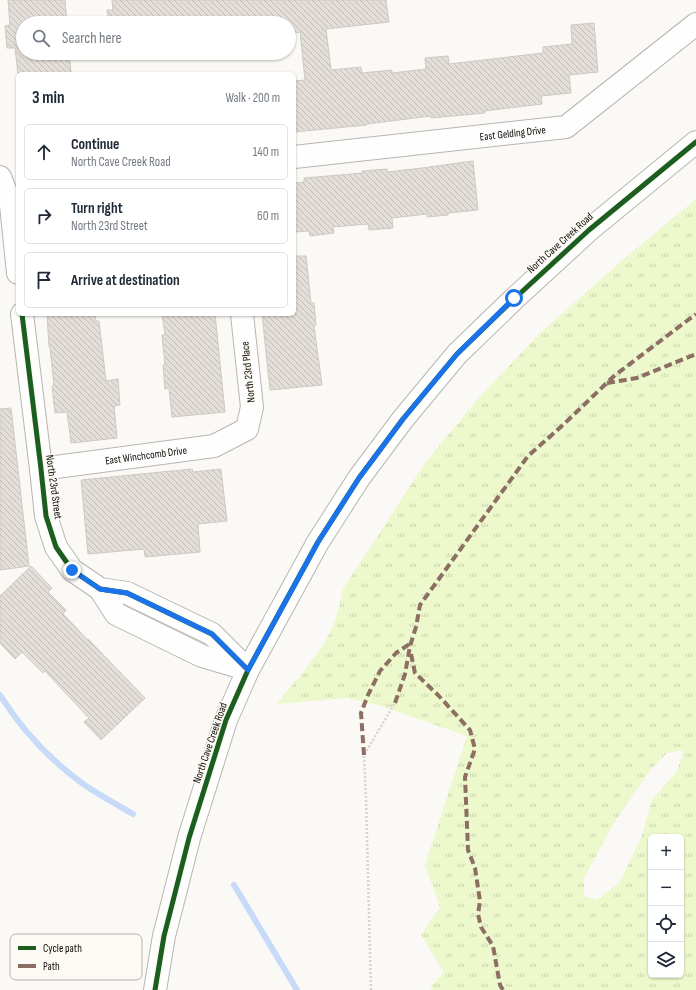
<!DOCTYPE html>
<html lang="en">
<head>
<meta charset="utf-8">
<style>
	body { margin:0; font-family:"Sofia Sans Condensed",sans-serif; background:#f6f6f7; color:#1f2937 }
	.controls { position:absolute; right:12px; bottom:12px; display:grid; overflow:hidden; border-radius:6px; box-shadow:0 1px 3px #0004 }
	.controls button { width:36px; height:36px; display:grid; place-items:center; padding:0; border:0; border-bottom:1px solid #e0e1e3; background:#fff; color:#1f2937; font:20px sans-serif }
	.stop { position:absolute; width:12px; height:12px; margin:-9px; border:3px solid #1a73e8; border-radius:50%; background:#fff }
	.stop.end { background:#1a73e8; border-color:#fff; box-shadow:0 1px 4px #0008 }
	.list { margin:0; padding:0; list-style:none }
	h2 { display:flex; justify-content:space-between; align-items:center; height:52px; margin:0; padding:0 16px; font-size:17px }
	h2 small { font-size:13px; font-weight:400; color:#747a83 }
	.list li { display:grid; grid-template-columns:26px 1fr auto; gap:12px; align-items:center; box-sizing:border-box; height:56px; margin:0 8px 8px; padding:0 8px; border:1px solid #e0e1e3; border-radius:6px }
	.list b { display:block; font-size:15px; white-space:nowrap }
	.list p { margin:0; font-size:13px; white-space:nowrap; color:#747a83 }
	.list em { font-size:13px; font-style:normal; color:#747a83 }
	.icon { flex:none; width:22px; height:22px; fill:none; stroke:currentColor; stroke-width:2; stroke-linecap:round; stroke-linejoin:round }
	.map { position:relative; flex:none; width:696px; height:990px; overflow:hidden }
	.search { position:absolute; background:#fff; box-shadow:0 1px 3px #0004; left:16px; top:16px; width:280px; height:44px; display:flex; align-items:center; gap:10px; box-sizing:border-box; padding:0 14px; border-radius:22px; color:#747a83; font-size:15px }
	.panel { position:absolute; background:#fff; box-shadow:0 1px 3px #0004; left:16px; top:72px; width:280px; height:244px; border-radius:6px }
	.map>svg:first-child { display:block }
	.grass { fill:url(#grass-tufts); fill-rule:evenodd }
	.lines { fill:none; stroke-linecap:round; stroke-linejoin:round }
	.stream { stroke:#c7daf7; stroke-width:6 }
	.building { fill:url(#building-back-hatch); stroke:#cdc9c4 }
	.minor-casing { stroke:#b9b5b0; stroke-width:24 }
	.major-casing { stroke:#b9b5b0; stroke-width:24 }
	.path { stroke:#d5d4d3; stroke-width:2.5; stroke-dasharray:2 2; stroke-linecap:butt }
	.minor { stroke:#fefefe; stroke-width:22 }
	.major { stroke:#fefefe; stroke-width:22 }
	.quiet { stroke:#8d6e63; stroke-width:4; stroke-dasharray:8 4; stroke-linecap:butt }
	.cycleway-casing { stroke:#fcfaf4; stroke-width:8 }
	.cycleway { stroke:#1b5e20; stroke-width:5 }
	.route { stroke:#1a73e8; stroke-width:5 }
	.labels { text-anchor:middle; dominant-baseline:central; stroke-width:3; stroke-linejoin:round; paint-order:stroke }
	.street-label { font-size:11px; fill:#0f0b04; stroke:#fcfaf4 }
	.key { fill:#fcfaf4; stroke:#b5b2ac; stroke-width:1 }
	.key-label { font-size:11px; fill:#0f0b04 }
</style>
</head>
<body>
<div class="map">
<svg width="696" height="990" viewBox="0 0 696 990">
	<defs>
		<pattern id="grass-tufts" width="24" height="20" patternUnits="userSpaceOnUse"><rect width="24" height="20" fill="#edf8cc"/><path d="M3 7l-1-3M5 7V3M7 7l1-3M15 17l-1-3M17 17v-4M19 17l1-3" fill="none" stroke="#cad3ae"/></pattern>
		<pattern id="building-back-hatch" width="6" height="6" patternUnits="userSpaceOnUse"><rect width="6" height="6" fill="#e4ded8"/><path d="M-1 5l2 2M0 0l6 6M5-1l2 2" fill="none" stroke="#c2bdb8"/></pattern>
	</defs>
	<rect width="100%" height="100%" fill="#faf9f6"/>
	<path class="grass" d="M696,199v791h-264l-2,-3 14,-15 -23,-37 19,-28 -15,-42 42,-129 -86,-30 -34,-8 -70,6c17,-22 44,-50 55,-76 5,-12 8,-25 11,-39l82,-126 52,-63 61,-65 87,-77zM684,750l-7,21 -25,29 -11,38 -21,44 -23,18 -13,-4v-18l30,-55 36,-53 17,-17zM651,837h30v138h-30z"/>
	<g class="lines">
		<path class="stream" d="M0,695c22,35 52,67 86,91 15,10 32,19 47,28
			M234,885l63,105"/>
	</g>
	<path class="building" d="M8,0h57l2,23h-44v30h46l2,19 -17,2h-36l-3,-26h-8l-2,-22 5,-1z
		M112,0h274l3,22 -63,7 5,41 30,-3 1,6 30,-3v3l34,-4 -1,-11 23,-2 1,8 94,-11v-6l29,-3 -1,-19 23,-2 4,49 -29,3 2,18 -30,3 1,8 -58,7 1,2 -54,5v-2l-64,8v1l-73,7v-51l11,-1 -5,-48 -11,2v-11h-180l-2,-13h6z
		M473,161l5,49 -30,3v2l-21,2v-3l-35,4 1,10 -24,2 -1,-6 -35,3 1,6 -24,3 -1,-5 -15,1v-49l10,-1v-4l59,-5 -1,-2 25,-2v3l35,-4z
		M294,256h12l5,47h3l2,22 -2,1 8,59 -52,5 -8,-76h32z
		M47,314h48l1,7h3l7,60 12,-2 2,26 -6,1 3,32 -46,5 -4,-31 -12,1 -3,-27h2l-4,-39h-1z
		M162,314h53l10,98 -53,5 -3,-29 -4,1 -2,-24h2l-3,-30h3z
		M11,408l18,158 -29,4v-161z
		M192,469l1,3 28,-3 6,52 -29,3 2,28 -55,5 -1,-8 -56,5 -7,-74z
		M31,566l21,22 -4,4 18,18 -3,4 25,26v-1l57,59 -44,42 -17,-18 5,-4 -44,-47 -2,2 -21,-21 -7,7 -15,-16v-47z"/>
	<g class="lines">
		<defs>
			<g id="minor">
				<path id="s1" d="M294,157l272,-30 130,-103"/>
				<path d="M0,177l11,28 7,68"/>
				<path d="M22,314l19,155 5,47 10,31 16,23 28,19 27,4 85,41 36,36"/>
				<path id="s2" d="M41,469l173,-23 33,-17 5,-22 -10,-93"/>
				<path d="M100,589l16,25 86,42 44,13"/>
			</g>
			<path id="major" d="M155,990l9,-54 9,-35 16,-63 37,-118 22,-50 70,-128 41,-64 44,-59 54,-65 57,-55 75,-69 107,-88"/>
		</defs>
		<use href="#minor" class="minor-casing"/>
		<use href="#major" class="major-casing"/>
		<path class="path" d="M371,990l-5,-191 -2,-44 31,-52"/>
		<use href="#minor" class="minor"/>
		<use href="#major" class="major"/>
		<path class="quiet" d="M607,383l30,-5 59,-24
			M411,654l4,19 23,22 32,35 5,19 -10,28 3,73 7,18 5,33 -2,13 3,13 12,19 7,39 3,5
			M395,703l10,-29 5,-28 6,-19 4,-22 108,-149 35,-31 51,-49 82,-62
			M364,755l-3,-42 7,-18 12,-24 16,-18 15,-10"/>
		<defs>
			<path id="cycleway" d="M22,314l19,155 5,47 10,31 16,23 28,19 27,4 85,41 36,36
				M155,990l9,-54 9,-35 16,-63 37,-118 22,-50 70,-128 41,-64 44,-59 54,-65 57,-55 75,-69 107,-88"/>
		</defs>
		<use href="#cycleway" class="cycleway-casing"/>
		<use href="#cycleway" class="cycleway"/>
	</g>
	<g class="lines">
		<path class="route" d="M72,570l28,19 27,4 85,41 36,36 70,-128 41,-64 44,-59 54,-65 57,-56"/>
	</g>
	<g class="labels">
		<g class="street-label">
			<text stroke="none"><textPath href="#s1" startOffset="220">East Gelding Drive</textPath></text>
			<text transform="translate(560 243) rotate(-42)">North Cave Creek Road</text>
			<text transform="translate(248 372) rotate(-96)">North 23rd Place</text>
			<text stroke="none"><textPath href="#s2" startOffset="106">East Winchcomb Drive</textPath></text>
			<text transform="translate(54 487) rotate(82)">North 23rd Street</text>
			<text transform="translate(210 743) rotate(-71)">North Cave Creek Road</text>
		</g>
	</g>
	<rect x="10" y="934" width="132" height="46" rx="6" class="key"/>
	<rect x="18" y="946" width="18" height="4" fill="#1b5e20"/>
	<rect x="18" y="964" width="18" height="4" fill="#8d6e63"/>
	<g class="key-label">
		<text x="43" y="952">Cycle path</text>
		<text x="43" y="970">Path</text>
	</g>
</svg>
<div class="controls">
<button>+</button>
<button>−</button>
<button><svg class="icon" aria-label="locate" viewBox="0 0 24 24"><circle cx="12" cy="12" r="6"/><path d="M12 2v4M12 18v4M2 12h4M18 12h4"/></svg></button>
<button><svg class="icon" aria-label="layers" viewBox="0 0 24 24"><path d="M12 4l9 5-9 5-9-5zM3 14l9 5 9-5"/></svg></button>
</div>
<div class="stop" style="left:514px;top:298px"></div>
<div class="stop end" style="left:72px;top:570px"></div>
<div class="search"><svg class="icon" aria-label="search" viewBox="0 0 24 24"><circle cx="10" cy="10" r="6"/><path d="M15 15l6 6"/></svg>Search here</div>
<section class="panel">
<h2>3 min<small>Walk · 200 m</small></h2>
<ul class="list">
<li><svg class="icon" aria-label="ahead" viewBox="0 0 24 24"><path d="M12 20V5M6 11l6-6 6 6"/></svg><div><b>Continue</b><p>North Cave Creek Road</p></div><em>140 m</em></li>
<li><svg class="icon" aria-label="right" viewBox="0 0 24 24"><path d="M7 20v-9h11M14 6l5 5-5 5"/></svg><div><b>Turn right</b><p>North 23rd Street</p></div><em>60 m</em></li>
<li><svg class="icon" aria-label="arrive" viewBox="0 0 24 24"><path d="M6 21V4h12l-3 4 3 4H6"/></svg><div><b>Arrive at destination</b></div></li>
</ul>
</section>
</div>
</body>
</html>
